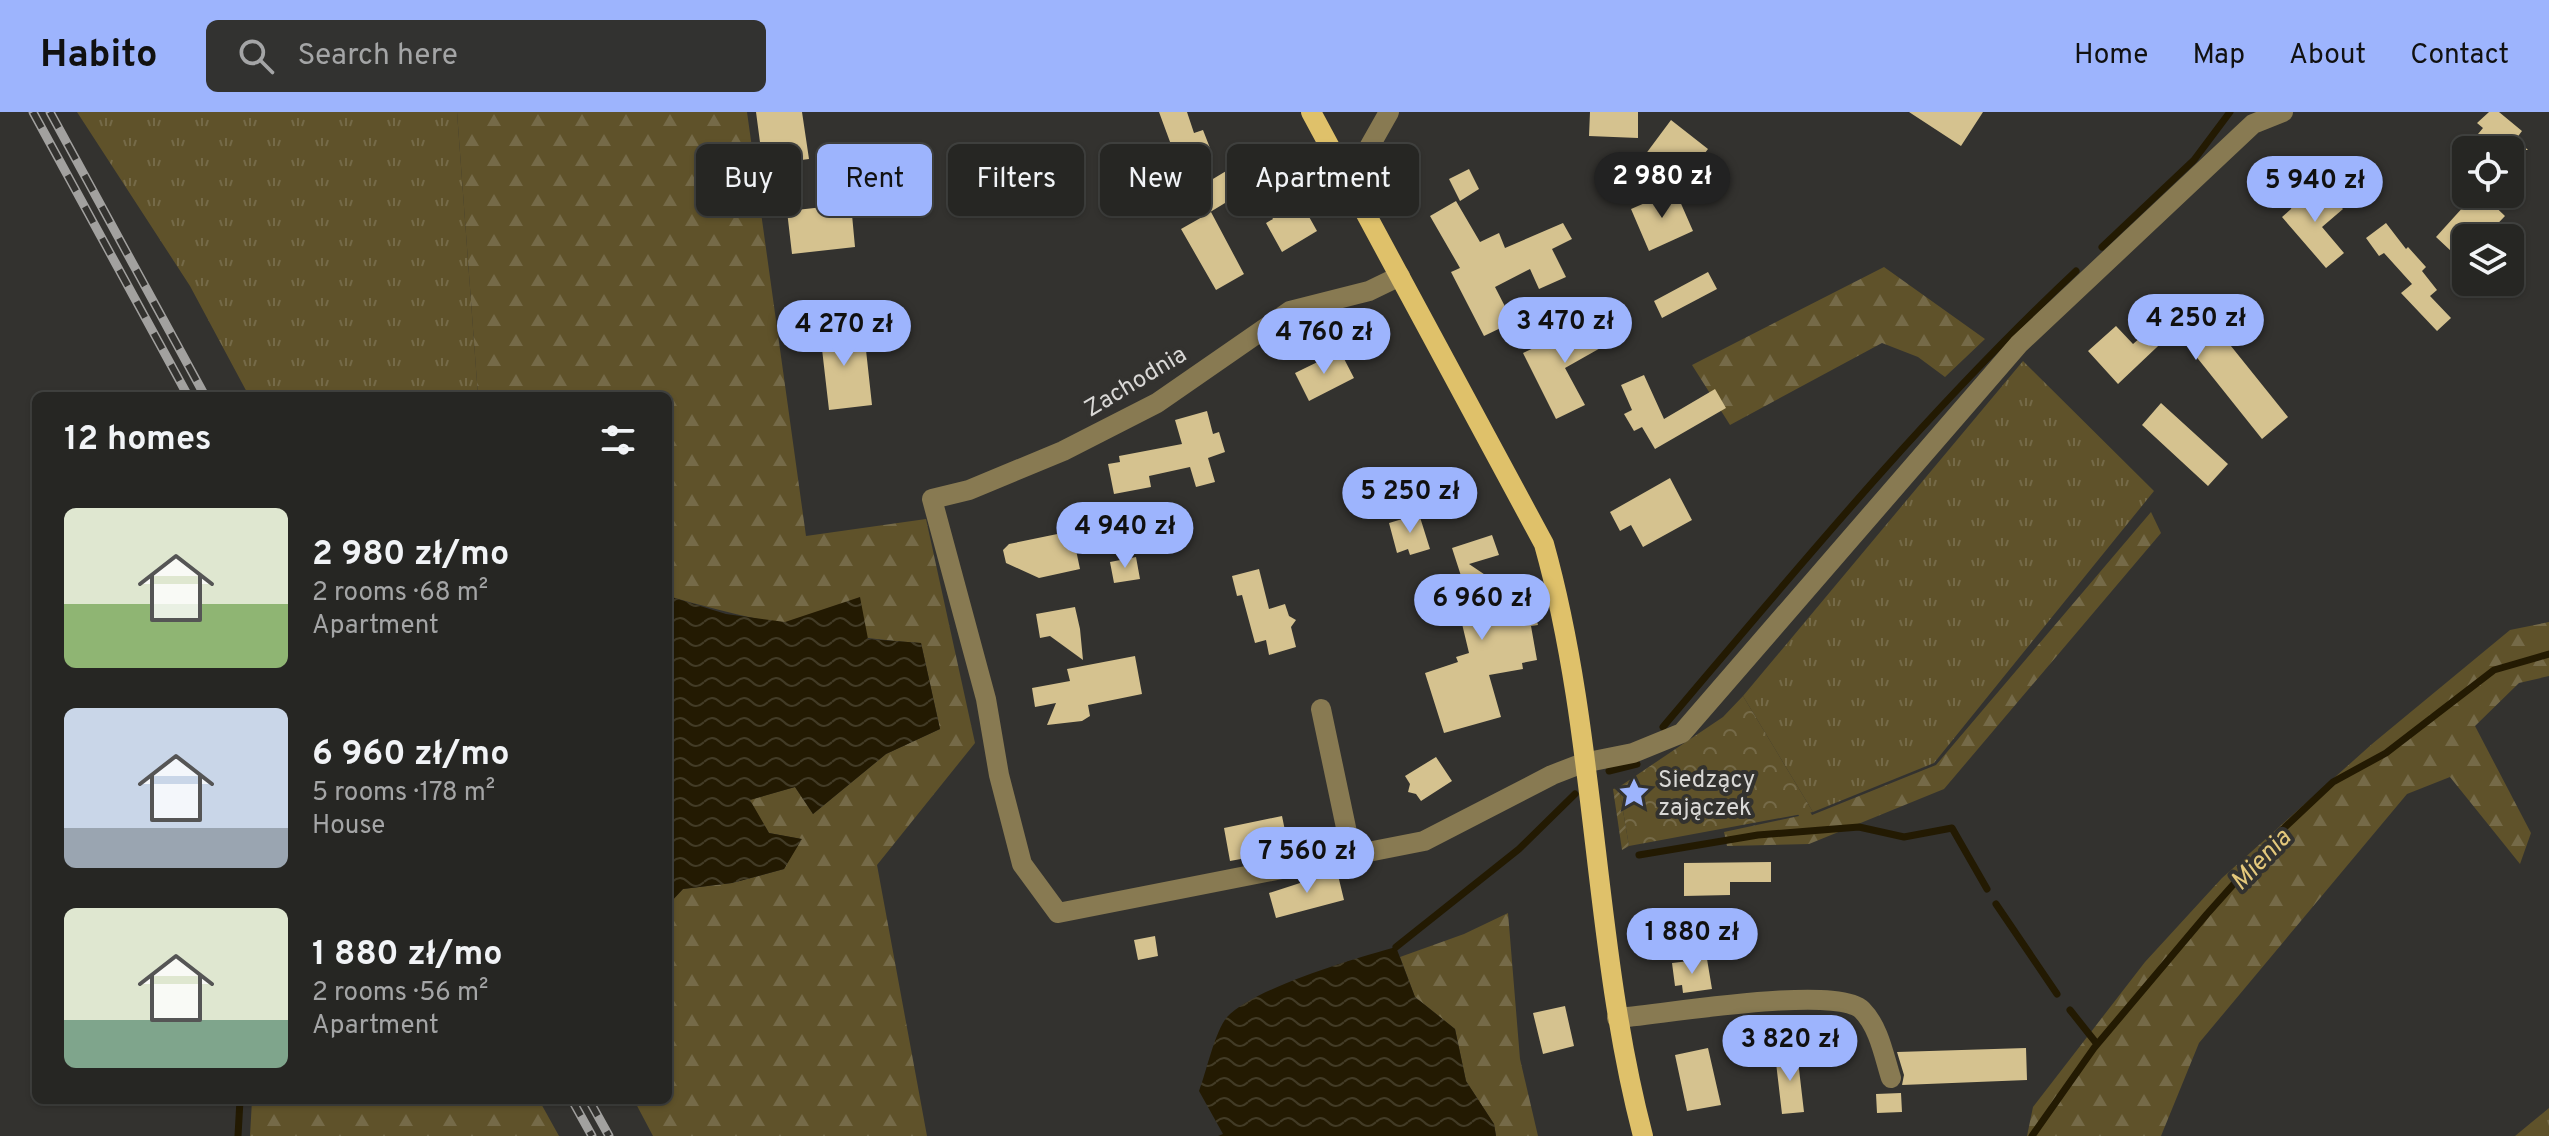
<!DOCTYPE html>
<html lang="en">
<head>
<meta charset="utf-8">
<style>
	body { margin:0; font-family:Overpass,sans-serif; background:#323230; color:#f1f3f6; height:100vh; display:flex; flex-direction:column; font-size:30px; white-space:nowrap }
	* { box-sizing:border-box; margin:0 }
	p { font-size:26px; color:#a4a5a6 }
	.icon { flex:none; width:44px; height:44px; fill:none; stroke:currentColor; stroke-width:2; stroke-linecap:round; stroke-linejoin:round }
	.map { position:relative; flex:1; overflow:hidden }
	.drawer { position:absolute; left:32px; top:280px; width:640px; height:712px; display:flex; flex-direction:column; background:#262623; border-radius:12px; box-shadow:0 2px 6px #0004,0 0 0 2px #424341 }
	.drawer>* { flex:none }
	.banner { position:absolute; left:696px; top:32px; width:760px; height:72px; display:flex; gap:16px }
	.fabs { position:absolute; left:2452px; top:24px; display:grid; gap:16px }
	.fabs a { display:grid; place-items:center; width:72px; height:72px; border-radius:12px; background:#262623; box-shadow:0 2px 6px #0004,0 0 0 2px #424341; font-size:40px }
	.price { position:absolute; translate:-50% -68px; padding:0 18px; border-radius:28px; background:#9db4fd; color:#111; font-size:26px; line-height:52px; filter:drop-shadow(0 2px 4px #0008) }
	.price::after { content:''; position:absolute; left:50%; top:48px; width:24px; height:18px; margin-left:-12px; background:inherit; clip-path:polygon(0 0,100% 0,50% 100%) }
	.price.on { background:#222; color:#fff }
	ul { padding:0; list-style:none }
	li { display:flex; align-items:center; gap:24px; height:200px; padding:0 32px }
	li span { display:grid; place-items:center; flex:none; width:224px; height:160px; border-radius:12px; color:#555 }
	li>.icon { margin-inline-start:auto }
	span .icon { width:96px; height:96px; fill:#fffc; stroke-width:1 }
	li b { font-size:34px }
	h2 { display:flex; justify-content:space-between; align-items:center; height:96px; padding:0 32px; font-size:34px }
	.pill { padding:0 28px; border-radius:12px; background:#262623; box-shadow:0 2px 6px #0004,0 0 0 2px #424341; font-size:28px; line-height:72px }
	.pill.on { background:#9db4fd; color:#111 }
	header { display:flex; align-items:center; gap:48px; box-sizing:border-box; height:112px; padding:0 40px; background:#9db4fd; color:#111 }
	header strong { font-size:38px }
	nav { display:flex; gap:44px; margin-inline-start:auto; font-size:28px }
	.search { width:560px; height:72px; background:#323230; display:flex; align-items:center; gap:20px; box-sizing:border-box; padding:0 28px; border-radius:12px; color:#a4a5a6; font-size:30px }
	.map>svg:first-child { display:block }
</style>
</head>
<body>
<header>
<strong>Habito</strong>
<div class="search"><svg class="icon" aria-label="search" viewBox="0 0 24 24"><circle cx="10" cy="10" r="6"/><path d="M15 15l6 6"/></svg>Search here</div>
<nav><a>Home</a><a>Map</a><a>About</a><a>Contact</a></nav>
</header>
<div class="map">
<svg width="2549" height="1024" viewBox="0 0 2549 1024">
	<defs>
		<pattern id="grass-tufts" width="24" height="20" patternUnits="userSpaceOnUse" patternTransform="scale(2)"><rect width="24" height="20" fill="#5f522a"/><path d="M3 7l-1-3M5 7V3M7 7l1-3M15 17l-1-3M17 17v-4M19 17l1-3" fill="none" stroke="#756a48"/></pattern>
		<pattern id="forest-firs" width="22" height="20" patternUnits="userSpaceOnUse" patternTransform="scale(2)"><rect width="22" height="20" fill="#5f522a"/><path d="M5 1l3.5 6h-7zM16 11l3.5 6h-7z" fill="#756a48"/></pattern>
		<pattern id="park-crowns" width="20" height="18" patternUnits="userSpaceOnUse" patternTransform="scale(2)"><rect width="20" height="18" fill="#5f522a"/><path d="M2 6a3 3 0 1 1 6 0M12 15a3 3 0 1 1 6 0" fill="none" stroke="#756a48"/></pattern>
		<pattern id="garden-furrows" width="10" height="10" patternUnits="userSpaceOnUse" patternTransform="scale(2)"><rect width="10" height="10" fill="#5f522a"/><path d="M-1 1l2-2M0 10L10 0M9 11l2-2" fill="none" stroke="#756a48"/></pattern>
		<pattern id="water-waves" width="16" height="10" patternUnits="userSpaceOnUse" patternTransform="scale(2)"><rect width="16" height="10" fill="#231a02"/><path d="M0 5q4-4 8 0t8 0" fill="none" stroke="#423b26"/></pattern>
	</defs>
	<rect width="100%" height="100%" fill="#33322f"/>
	<path fill="url(#grass-tufts)" d="M77,0H457L478,284H249L190,174Z
		M2023,249L2154,379L1934,651L1813,700L1743,584Z
		M2549,996V1024H2515Z"/>
	<path fill="url(#forest-firs)" d="M457,0H747L806,424L926,407L975,631L877,753L927,1024H653L634,988H668V793L683,777L732,771L784,757L801,727L769,721L749,688L795,675L813,702L886,642L940,617L921,531C836,525 750,508 668,484V284H478Z
		M1884,155L1985,227L1945,265L1918,245L1882,231L1730,313L1692,253Z
		M2151,400L2161,421L1944,677L1809,732L1727,734L1724,720L1799,704L1755,610L1812,703L1936,653Z
		M2549,510V564L2519,571L2475,614L2531,721L2520,752L2450,665L2407,682L2199,931L2161,1024H2027L2033,995L2145,850L2222,766L2372,632L2510,518Z
		M1508,801L1520,947L1538,1024H1496L1494,1012L1466,969L1455,917L1415,885L1400,845L1464,822Z
		M252,988H539L559,1024H250Z"/>
	<path fill="url(#park-crowns)" d="M1743,584L1813,700L1629,734L1619,675L1723,605Z"/>
	<path fill="url(#garden-furrows)" d="M1619,675L1629,734L1622,738L1613,677Z"/>
	<path fill="url(#water-waves)" d="M668,484L726,502L785,510L860,485L868,527L921,531L940,617L886,642L813,702L795,675L750,688L769,721L802,727L784,757L732,771L683,777L668,793Z
		M1396,835L1415,885L1455,917L1466,969L1494,1012L1496,1024H1218L1223,1022L1199,979C1206,961 1215,919 1227,905C1254,876 1356,846 1396,835Z"/>
	<g fill="none" stroke-linecap="round" stroke-linejoin="round">
		<path stroke="#231a02" stroke-width="7" d="M2102,135L2194,48L2230,0
			M1663,615C1796,458 1926,300 2076,159
			M1609,659L1637,652
			M1639,743L1758,723L1859,715L1904,725L1952,716L1987,777
			M1996,792L2057,882
			M1396,835L1519,737L1575,682
			M2070,898L2097,932
			M238,1024L240,988
			M2032,1024L2094,936L2207,802L2282,718L2333,670L2386,641L2494,558L2549,542"/>
	</g>
	<path fill="#d5c28f" d="M756,0H802L809,47L763,53Z
		M1159,0H1187L1194,21L1203,18L1210,36L1191,43L1187,33L1173,38Z
		M1590,0H1638V26L1589,24Z
		M1909,0H1983L1961,34Z
		M2489,0H2499L2522,19L2516,27L2528,38H2496L2478,22L2483,16L2477,11Z
		M1671,8L1708,37L1694,55L1663,62L1642,47Z
		M1261,38L1267,46L1274,42L1317,119L1282,140L1266,111L1273,107L1253,74L1202,105L1188,82Z
		M1469,57L1479,77L1460,89L1449,67Z
		M2314,77L2323,87L2329,82L2343,97L2322,115L2344,141L2326,156L2282,105L2291,97L2294,86Z
		M1675,78L1693,119L1649,139L1631,97Z
		M2482,82L2505,104L2484,126H2466V153L2436,125L2465,93L2468,95Z
		M1456,89L1480,130L1499,121L1505,136L1563,111L1572,127L1552,137L1566,165L1539,177L1530,157L1495,175L1513,210L1484,224L1451,160L1460,156L1430,104Z
		M851,92L855,135L792,142L787,99Z
		M1211,100L1244,162L1216,178L1181,117Z
		M2386,111L2406,137L2408,135L2426,155L2422,159L2437,178L2430,184L2451,206L2437,219L2401,181L2412,172L2384,141L2379,144L2366,126Z
		M1708,160L1717,177L1662,206L1654,189Z
		M2190,183L2288,305L2262,327L2175,218L2118,272L2088,239L2116,214L2133,232Z
		M1598,206L1611,230L1565,256L1585,293L1556,307L1523,241Z
		M848,207L852,239L866,238L872,293L829,298L819,211Z
		M1340,239L1354,266L1309,289L1295,261Z
		M1644,263L1664,307L1715,277L1726,296L1655,337L1642,315L1634,319L1624,302L1632,298L1621,273Z
		M2161,291L2228,352L2208,374L2142,313Z
		M1207,299L1213,322L1219,320L1225,340L1208,346L1215,370L1196,375L1190,355L1149,364L1151,375L1114,382L1108,352L1120,350L1119,344L1182,332L1175,308Z
		M1670,366L1692,408L1643,435L1631,413L1620,419L1610,400Z
		M1419,402L1430,437L1410,443L1408,437L1397,441L1389,411Z
		M1072,419L1080,457L1039,466L1006,451L1003,438L1009,432Z
		M1492,423L1499,443L1469,452L1503,475L1507,490L1530,483L1538,513L1531,514L1537,548L1522,551L1523,557L1489,563L1501,605L1444,621L1425,561L1458,550L1456,545L1469,541L1452,470L1462,467L1452,436Z
		M1136,445L1140,467L1114,471L1110,450Z
		M1259,457L1269,497L1285,492L1289,504L1296,508L1291,515L1296,535L1269,543L1266,528L1255,531L1242,483L1237,484L1232,464Z
		M1075,495L1080,517L1083,548L1050,524L1040,526L1036,502Z
		M1135,544L1142,582L1088,593L1090,604L1082,609L1047,613L1056,591L1035,595L1032,576L1070,569L1067,557Z
		M1436,645L1452,669L1421,689L1416,682L1408,680L1410,672L1405,664Z
		M1282,704L1289,738L1230,749L1224,716Z
		M1771,750V770H1730V783L1684,784V751Z
		M1337,759L1344,788L1276,806L1269,781Z
		M1155,824L1158,844L1138,848L1134,828Z
		M1707,847L1712,877L1683,881L1682,873L1675,874L1672,851Z
		M1565,894L1574,934L1543,942L1533,901Z
		M1708,936L1721,993L1687,999L1675,943Z
		M2026,936L2027,968L1902,973L1904,963L1897,940Z
		M1797,940L1804,1000L1782,1002L1775,942Z
		M1901,981L1902,1000L1877,1001L1876,982Z"/>
	<g fill="none" stroke-linecap="round" stroke-linejoin="round">
		<path stroke="#887a52" stroke-width="20" d="M1350,69L1389,0
			M1400,164L1369,179L1290,199L1157,291L1063,339L969,378L932,387L986,587L999,663L1022,752L1058,801L1424,729L1552,663L1583,651L1633,641L1682,621L2019,232L2253,12L2283,0
			M1321,597L1352,744
			M1617,906C1659,903 1836,872 1862,898C1879,915 1884,944 1891,966"/>
		<path stroke="#dfc16a" stroke-width="20" d="M1311,0L1544,432C1598,625 1592,830 1643,1024"/>
		<defs>
			<path id="rail" d="M33,0L188,284
				M50,0L205,284
				M572,988L592,1024
				M589,988L609,1024"/>
		</defs>
		<use href="#rail" stroke="#a2a19f" stroke-width="9"/>
		<use href="#rail" stroke="#33322f" stroke-width="6" stroke-dasharray="18" stroke-linecap="butt"/>
	</g>
	<defs>
		<symbol id="sight-bare" viewBox="-9 -9 18 18"><path d="M0-6L1.8-2.2L6-1.7L2.9 1.2L3.7 5.4L0 3.3L-3.7 5.4L-2.9 1.2L-6-1.7L-1.8-2.2Z" fill="#9db4fd" stroke="#33322f" stroke-width="2.5" paint-order="stroke"/></symbol>
	</defs>
	<g fill-rule="evenodd">
		<use href="#sight-bare" x="1612" y="659" width="44" height="44"/>
	</g>
	<g text-anchor="middle" stroke-width="8" stroke-linejoin="round" paint-order="stroke">
		<g font-size="24" fill="#d9d8d6" stroke="#33322f">
			<text transform="translate(1135 269) rotate(-31)" y="8">Zachodnia</text>
		</g>
		<g font-size="24" fill="#d9d8d6" stroke="#33322f" text-anchor="start">
			<text x="1658" y="675">Siedzący<tspan x="1658" dy="28">zajączek</tspan></text>
		</g>
		<g font-size="26" font-style="italic" fill="#e4c87b" stroke="#33322f">
			<text transform="translate(2260 747) rotate(-46)" y="9">Mienia</text>
		</g>
	</g>
</svg>
<div class="fabs">
<a><svg class="icon" aria-label="locate" viewBox="0 0 24 24"><circle cx="12" cy="12" r="6"/><path d="M12 2v4M12 18v4M2 12h4M18 12h4"/></svg></a>
<a><svg class="icon" aria-label="layers" viewBox="0 0 24 24"><path d="M12 4l9 5-9 5-9-5zM3 14l9 5 9-5"/></svg></a>
</div>
<b class="price on" style="left:1662px;top:108px">2 980 zł</b>
<b class="price" style="left:2315px;top:112px">5 940 zł</b>
<b class="price" style="left:2196px;top:250px">4 250 zł</b>
<b class="price" style="left:1565px;top:253px">3 470 zł</b>
<b class="price" style="left:844px;top:256px">4 270 zł</b>
<b class="price" style="left:1324px;top:264px">4 760 zł</b>
<b class="price" style="left:1410px;top:423px">5 250 zł</b>
<b class="price" style="left:1125px;top:458px">4 940 zł</b>
<b class="price" style="left:1482px;top:530px">6 960 zł</b>
<b class="price" style="left:1307px;top:783px">7 560 zł</b>
<b class="price" style="left:1692px;top:864px">1 880 zł</b>
<b class="price" style="left:1790px;top:971px">3 820 zł</b>
<div class="banner">
<a class="pill">Buy</a>
<a class="pill on">Rent</a>
<a class="pill">Filters</a>
<a class="pill">New</a>
<a class="pill">Apartment</a>
</div>
<section class="drawer">
<h2>12 homes<svg class="icon" aria-label="filters" viewBox="0 0 24 24"><path d="M4 7h16M4 17h16"/><circle cx="9" cy="7" r="2"/><circle cx="15" cy="17" r="2"/></svg></h2>
<ul>
<li><span style="background:linear-gradient(#dfe7d0 60%,#8fb573 0)"><svg class="icon" aria-label="home" viewBox="0 0 24 24"><path d="M3 11l9-7 9 7M6 9v11h12V9"/></svg></span><div><b>2 980 zł/mo</b><p>2 rooms · 68 m²</p><p>Apartment</p></div></li>
<li><span style="background:linear-gradient(#c9d6e8 75%,#9aa5b1 0)"><svg class="icon" aria-label="home" viewBox="0 0 24 24"><path d="M3 11l9-7 9 7M6 9v11h12V9"/></svg></span><div><b>6 960 zł/mo</b><p>5 rooms · 178 m²</p><p>House</p></div></li>
<li><span style="background:linear-gradient(#dfe7d0 70%,#7fa58c 0)"><svg class="icon" aria-label="home" viewBox="0 0 24 24"><path d="M3 11l9-7 9 7M6 9v11h12V9"/></svg></span><div><b>1 880 zł/mo</b><p>2 rooms · 56 m²</p><p>Apartment</p></div></li>
</ul>
</section>
</div>
</body>
</html>
